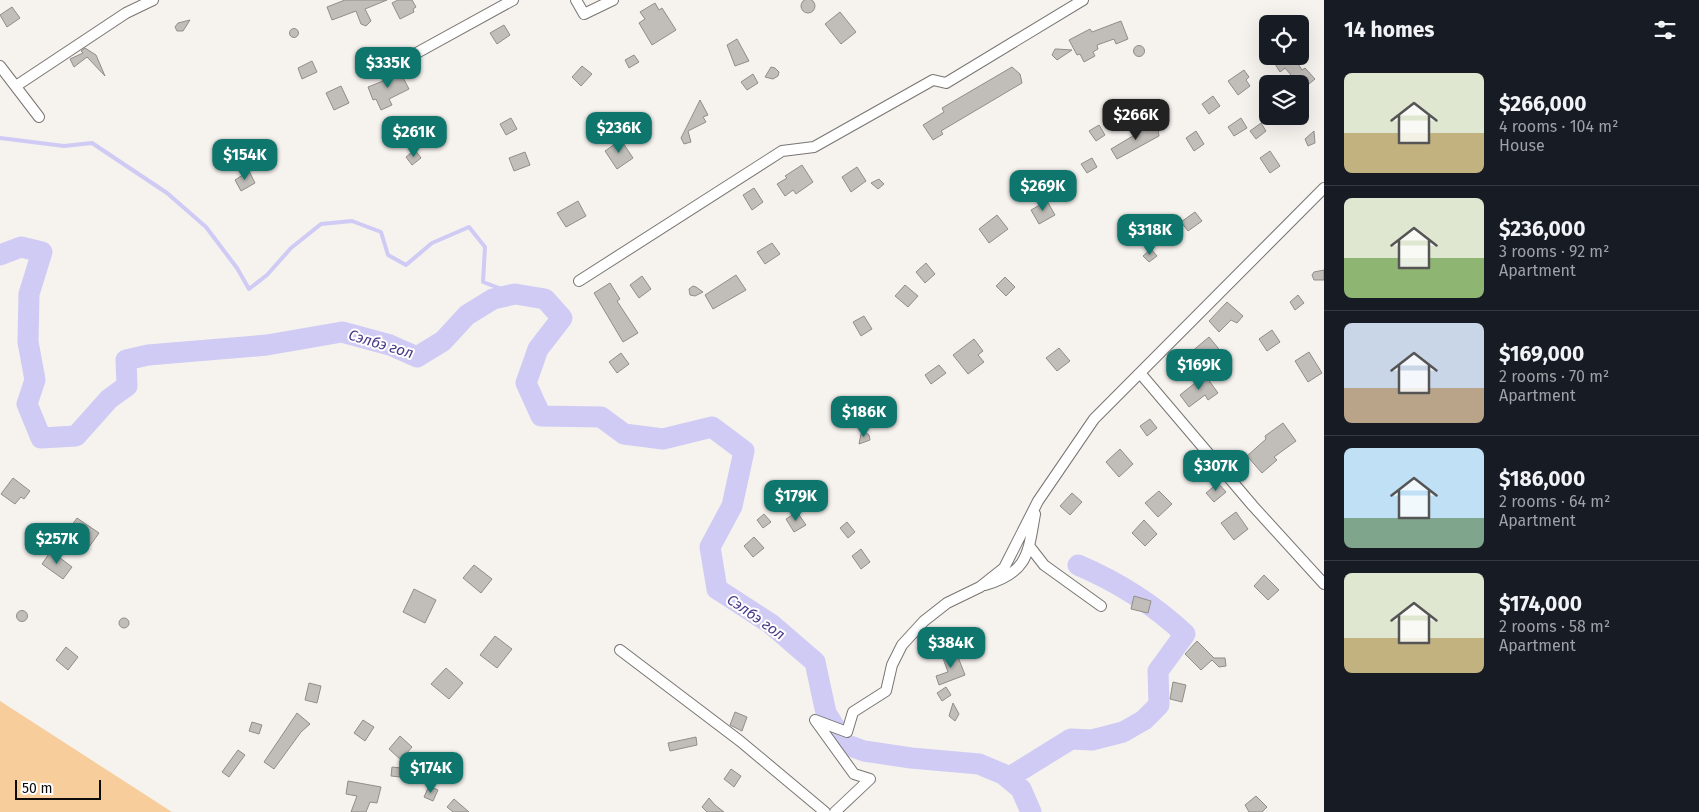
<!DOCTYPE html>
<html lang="en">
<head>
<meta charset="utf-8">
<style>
	body { margin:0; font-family:"Fira Sans",sans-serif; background:#20242c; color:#f1f3f6; height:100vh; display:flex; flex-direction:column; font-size:19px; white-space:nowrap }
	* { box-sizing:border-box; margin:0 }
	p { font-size:16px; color:#9ea1a6 }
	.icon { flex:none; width:28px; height:28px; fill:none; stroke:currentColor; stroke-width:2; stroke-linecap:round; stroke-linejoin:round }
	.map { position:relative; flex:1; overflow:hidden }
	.sheet { display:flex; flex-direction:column; background:#171b24; width:375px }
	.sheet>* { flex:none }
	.tools { position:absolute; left:1259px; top:15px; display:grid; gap:10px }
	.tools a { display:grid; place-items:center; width:50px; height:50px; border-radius:8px; background:#171b24; box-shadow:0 5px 20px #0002; font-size:25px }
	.scale { position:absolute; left:15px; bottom:12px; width:86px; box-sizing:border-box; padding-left:5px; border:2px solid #0d0c0a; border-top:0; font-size:14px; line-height:18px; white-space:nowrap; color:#0d0c0a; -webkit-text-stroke:4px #fff; paint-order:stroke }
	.price { position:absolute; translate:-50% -42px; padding:0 11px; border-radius:10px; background:#0f766e; color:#fff; font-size:16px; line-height:32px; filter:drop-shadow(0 1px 2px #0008) }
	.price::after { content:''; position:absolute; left:50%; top:30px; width:15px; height:11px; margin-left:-8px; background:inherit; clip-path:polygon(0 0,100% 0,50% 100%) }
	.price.active { background:#222; color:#fff }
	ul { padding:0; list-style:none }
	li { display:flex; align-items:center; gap:15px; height:125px; padding:0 20px }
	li+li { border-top:1px solid #363941 }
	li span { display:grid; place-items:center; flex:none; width:140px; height:100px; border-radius:8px; color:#555 }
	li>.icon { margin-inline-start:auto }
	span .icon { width:60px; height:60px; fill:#fffc; stroke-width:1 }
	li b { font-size:21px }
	h2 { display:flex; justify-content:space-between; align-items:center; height:60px; padding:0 20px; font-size:21px }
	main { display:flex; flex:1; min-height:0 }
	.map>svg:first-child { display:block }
</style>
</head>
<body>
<main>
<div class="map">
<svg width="1324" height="812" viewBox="0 0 1324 812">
	<rect width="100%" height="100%" fill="#f6f2ee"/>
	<path fill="#f7cd9c" d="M0,701L172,812H0Z"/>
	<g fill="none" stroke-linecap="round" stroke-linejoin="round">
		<path stroke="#cfcbf4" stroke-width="4" d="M0,138L64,146L92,143L167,193L206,227L237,268L249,289L267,275L291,248L321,224L352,221L381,232L388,255L406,265L432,243L469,227L485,247L483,282L515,294"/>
		<path stroke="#cfcbf4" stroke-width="21" d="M0,255L21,247L42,252L29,294L28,342L35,380L27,404L41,438L76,436L109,399L127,386L126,360L148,355L267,345L342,332L390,345L417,357L443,341L467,315L493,299L515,294L545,299L562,318L538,349L526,383L541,416L601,417L624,434L663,439L712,427L744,451L732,506L710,547L717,589L771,624L815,662L826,713L845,744L864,751L911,758L979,764L1003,774L1021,789L1031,812
			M1008,778L1071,739L1092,740L1123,732L1144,720L1159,705L1158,671L1185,634C1153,604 1118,582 1078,565"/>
	</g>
	<path fill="#c1bdb9" stroke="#918e8a" d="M801 6a7 7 0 1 1 14 0a7 7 0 1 1-14 0Z
		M345,0H387L365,9L371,21L366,26L361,24L356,11L332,20L327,7Z
		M398,0H412L416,7L413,9L414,12L400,19L392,3Z
		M655,3L659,10L662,8L676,30L652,45L639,23L645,19L640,12Z
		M12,7L20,18L7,27L0,15Z
		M840,12L856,32L841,44L825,24Z
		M190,20L183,31H177L175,27L178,23Z
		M1121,21L1128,39L1116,44L1114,39L1097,45L1098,49L1093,52L1095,56L1084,62L1080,54L1077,55L1069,40L1090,29L1092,32Z
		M504,25L510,35L497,44L490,33Z
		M289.5 33a4.5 4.5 0 1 1 9 0a4.5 4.5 0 1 1-9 0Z
		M737,39L749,61L735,66L727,45Z
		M1133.5 51a5.5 5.5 0 1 1 11 0a5.5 5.5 0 1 1-11 0Z
		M85,48L96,55L105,76L87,57L74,67L70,59L83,53L81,51Z
		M1055,49H1057L1072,50L1057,60L1052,55Z
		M634,55L639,62L629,68L625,60Z
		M1270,56H1293L1302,70L1305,68L1315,79L1303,89L1285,68L1280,72Z
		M312,61L317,72L302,79L298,68Z
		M582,66L592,74L581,86L572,77Z
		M771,67L775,68L779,72L778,76L773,79L765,77Z
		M1012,67L1020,74L1022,83L941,131L943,134L933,140L923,125L944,112L942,108Z
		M399,70L409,89L389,99L392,105L381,110L376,99L373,100L368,87L383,81L381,76Z
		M1244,70L1249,77L1246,80L1250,86L1238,95L1228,81Z
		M753,74L758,83L747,90L741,82Z
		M341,86L349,103L334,110L326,93Z
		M1213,96L1220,106L1209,114L1202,104Z
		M700,100L708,115L703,117L706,122L688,131L691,142L684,144L681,138Z
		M511,118L517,129L506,135L500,124Z
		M1241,118L1247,128L1234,136L1228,127Z
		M1261,123L1266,131L1256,139L1250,131Z
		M1153,124L1158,129L1159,136L1117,159L1111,149Z
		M1099,125L1105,135L1096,141L1089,131Z
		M1196,131L1204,144L1194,151L1186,138Z
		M1314,131L1315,143L1308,146L1305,139Z
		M621,140L633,158L617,169L605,151Z
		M415,150L421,158L412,165L406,157Z
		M1270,151L1280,166L1270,173L1260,158Z
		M525,152L530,165L514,171L509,158Z
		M1092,158L1097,167L1087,173L1081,164Z
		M802,165L813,182L796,194L793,190L785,196L777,184L787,178L785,176Z
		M857,167L866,181L851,192L842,177Z
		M249,171L255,183L241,191L235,180Z
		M1067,173L1073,183L1062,191L1055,181Z
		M879,179L884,184L878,189L871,183Z
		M754,188L763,202L752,210L743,195Z
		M578,201L586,216L566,227L557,213Z
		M1047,201L1055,215L1039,224L1031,210Z
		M1195,212L1202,221L1188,231L1181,222Z
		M997,215L1008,229L989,243L979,229Z
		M772,243L780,254L765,264L757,252Z
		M1151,249L1157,256L1149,262L1143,256Z
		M926,263L935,274L925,283L916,272Z
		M1324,270V280H1314L1312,275L1314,272Z
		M736,275L746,290L713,309L705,295Z
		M642,276L651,289L639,298L630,285Z
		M1005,277L1015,287L1006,296L996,286Z
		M610,283L620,299L617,301L638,333L623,342L594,293Z
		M905,285L918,296L908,307L895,296Z
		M693,286L696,287L703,292L695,296L690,295L689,289Z
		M1298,295L1304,303L1295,310L1290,302Z
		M1227,302L1243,316L1237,323L1231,320L1219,332L1209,321Z
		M864,316L872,329L861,336L853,322Z
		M1272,330L1280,342L1267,351L1259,339Z
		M1209,337L1223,354L1216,360L1222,366L1210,376L1190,353Z
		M974,339L983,351L978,355L984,362L968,374L953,355Z
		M1059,348L1070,361L1057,371L1046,358Z
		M1309,352L1322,373L1308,382L1295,361Z
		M621,353L629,364L617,373L609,362Z
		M939,365L946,373L931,384L925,375Z
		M1205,375L1218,393L1208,400L1205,395L1189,407L1180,395Z
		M879,397L885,406L872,414L866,406Z
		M1150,419L1157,428L1147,436L1140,426Z
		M1283,423L1296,441L1274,457L1277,460L1262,473L1247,456L1266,439L1265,436Z
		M865,432L869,435L870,440L859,444L861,434Z
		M1120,449L1133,464L1119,477L1106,462Z
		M13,478L30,491L24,499L21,497L15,504L1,494Z
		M1218,483L1226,492L1214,502L1206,493Z
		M1159,491L1172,504L1158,517L1145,503Z
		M1072,493L1082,502L1070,515L1060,506Z
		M797,512L806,525L794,532L786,519Z
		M1236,512L1248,529L1234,540L1221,523Z
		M764,514L771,522L763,528L757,520Z
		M77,518L99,533L89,547L67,532Z
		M1144,520L1157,534L1145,546L1132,533Z
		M847,522L855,532L848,538L840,528Z
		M754,537L764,548L753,557L744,546Z
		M861,549L870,562L861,569L852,556Z
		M51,551L72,567L63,579L42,564Z
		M474,565L492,579L481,593L463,578Z
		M1264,575L1279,590L1268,600L1254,586Z
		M414,589L436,600L425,623L403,612Z
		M1134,596L1151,601L1148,613L1131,609Z
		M16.5 616a5.5 5.5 0 1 1 11 0a5.5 5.5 0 1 1-11 0Z
		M119 623a5 5 0 1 1 10 0a5 5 0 1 1-10 0Z
		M495,636L512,649L497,668L480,655Z
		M1197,641L1214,658H1225L1226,666L1219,667L1212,660L1201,670L1185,654Z
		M66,647L78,657L68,670L56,660Z
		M956,652L965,675L939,685L936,676L948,672L943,658Z
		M446,668L463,683L449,699L431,684Z
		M1173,682L1186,685L1182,702L1170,699Z
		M309,683L321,686L317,703L305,700Z
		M946,687L951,695L942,701L937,693Z
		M953,703L959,714L955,721L949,716Z
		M735,712L747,717L742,731L730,725Z
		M297,713L310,724L301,732L274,769L264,762Z
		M363,720L374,727L365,741L354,733Z
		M252,722L262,725L259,734L249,731Z
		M400,736L412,747L401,760L389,749Z
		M696,737L697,745L670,751L668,743Z
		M238,750L245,755L229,777L222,772Z
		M392,767L401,768L400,777L391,776Z
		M731,769L741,776L734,787L724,779Z
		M348,781L381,787L377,803L370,802L366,812H351L357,796L346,794Z
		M429,786L438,790L433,801L424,797Z
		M1256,796L1267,807L1262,812H1249L1245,805Z
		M709,798L715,805L724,812H707L702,807Z
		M454,799L469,812H453L447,807Z"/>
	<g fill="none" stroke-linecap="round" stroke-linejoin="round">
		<defs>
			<path id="street" d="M576,0L584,14L613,0
				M0,66L39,117
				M393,66L513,0
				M16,86L126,13L153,0
				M579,281L782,151L814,147L933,80L946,83L1083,0
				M1140,373L1253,506L1324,584
				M1030,547L1044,565L1101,606
				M985,585C1029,572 1028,553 1035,514
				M620,650L740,741L825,812
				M835,812L870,779L854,774L815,720L847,732L853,712L886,691L892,665L902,645L924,621L947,603L980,587L1004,568L1038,501L1094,419L1324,188"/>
		</defs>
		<use href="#street" stroke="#787572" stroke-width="12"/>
		<use href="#street" stroke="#fff" stroke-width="10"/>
	</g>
	<g text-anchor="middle" stroke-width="4" stroke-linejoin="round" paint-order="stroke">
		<g font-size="15" font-style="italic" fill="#493986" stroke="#fff">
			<text transform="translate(381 344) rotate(17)" y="5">Сэлбэ гол</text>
			<text transform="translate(756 617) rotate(35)" y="5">Сэлбэ гол</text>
		</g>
	</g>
</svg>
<div class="tools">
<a><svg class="icon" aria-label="locate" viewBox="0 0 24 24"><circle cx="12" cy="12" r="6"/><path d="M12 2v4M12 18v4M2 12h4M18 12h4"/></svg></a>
<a><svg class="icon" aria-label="layers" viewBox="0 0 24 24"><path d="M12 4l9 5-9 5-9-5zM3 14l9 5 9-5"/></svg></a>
</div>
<div class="scale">50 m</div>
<b class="price" style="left:388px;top:89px">$335K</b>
<b class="price active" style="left:1136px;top:141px">$266K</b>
<b class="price" style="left:619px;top:154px">$236K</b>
<b class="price" style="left:414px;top:158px">$261K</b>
<b class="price" style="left:245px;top:181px">$154K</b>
<b class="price" style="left:1043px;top:212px">$269K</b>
<b class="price" style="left:1150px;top:256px">$318K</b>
<b class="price" style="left:1199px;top:391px">$169K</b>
<b class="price" style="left:864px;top:438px">$186K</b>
<b class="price" style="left:1216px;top:492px">$307K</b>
<b class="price" style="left:796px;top:522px">$179K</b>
<b class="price" style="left:57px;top:565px">$257K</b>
<b class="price" style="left:951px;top:669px">$384K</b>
<b class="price" style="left:431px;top:794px">$174K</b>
</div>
<section class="sheet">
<h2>14 homes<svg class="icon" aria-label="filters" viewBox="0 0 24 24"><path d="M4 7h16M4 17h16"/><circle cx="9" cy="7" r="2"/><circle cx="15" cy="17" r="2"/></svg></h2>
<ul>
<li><span style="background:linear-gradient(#dfe7d0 60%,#c2b280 0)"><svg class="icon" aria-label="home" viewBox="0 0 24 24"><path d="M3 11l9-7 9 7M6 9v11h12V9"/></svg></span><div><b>$266,000</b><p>4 rooms · 104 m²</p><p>House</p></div></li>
<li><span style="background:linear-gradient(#dfe7d0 60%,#8fb573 0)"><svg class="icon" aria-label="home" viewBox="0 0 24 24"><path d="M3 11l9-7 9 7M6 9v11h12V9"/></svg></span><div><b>$236,000</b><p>3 rooms · 92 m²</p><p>Apartment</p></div></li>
<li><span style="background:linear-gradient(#c9d6e8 65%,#b9a48a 0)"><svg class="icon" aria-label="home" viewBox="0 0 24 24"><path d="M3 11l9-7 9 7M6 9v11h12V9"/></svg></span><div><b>$169,000</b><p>2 rooms · 70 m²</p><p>Apartment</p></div></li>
<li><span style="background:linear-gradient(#bfe0f5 70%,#7fa58c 0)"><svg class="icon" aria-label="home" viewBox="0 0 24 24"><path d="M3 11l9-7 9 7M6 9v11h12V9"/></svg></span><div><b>$186,000</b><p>2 rooms · 64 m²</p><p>Apartment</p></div></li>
<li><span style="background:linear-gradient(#dfe7d0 65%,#c2b280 0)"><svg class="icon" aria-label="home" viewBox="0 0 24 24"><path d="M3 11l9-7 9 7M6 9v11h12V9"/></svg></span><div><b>$174,000</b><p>2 rooms · 58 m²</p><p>Apartment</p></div></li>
</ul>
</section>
</main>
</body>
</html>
